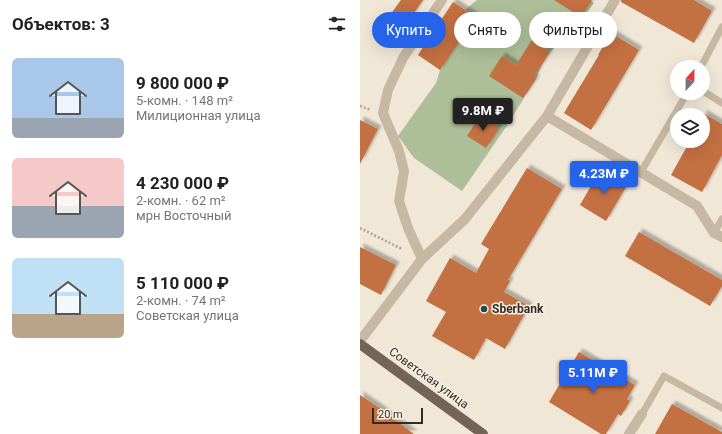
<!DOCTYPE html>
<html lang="ru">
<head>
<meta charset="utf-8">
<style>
	body { margin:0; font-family:Roboto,sans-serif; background:#f2f2f2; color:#202124; height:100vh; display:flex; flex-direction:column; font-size:15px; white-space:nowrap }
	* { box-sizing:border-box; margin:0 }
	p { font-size:13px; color:#757577 }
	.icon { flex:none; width:22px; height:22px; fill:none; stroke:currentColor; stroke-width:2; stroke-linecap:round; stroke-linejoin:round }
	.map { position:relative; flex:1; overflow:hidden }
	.details { display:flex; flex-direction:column; background:#fff; width:360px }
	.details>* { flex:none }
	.guide { position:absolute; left:12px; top:12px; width:290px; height:36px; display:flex; gap:8px }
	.needle { width:26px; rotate:22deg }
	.fabs { position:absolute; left:310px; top:60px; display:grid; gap:8px }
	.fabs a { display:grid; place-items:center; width:40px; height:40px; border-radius:50%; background:#fff; box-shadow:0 4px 16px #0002; font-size:20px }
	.scale { position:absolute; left:12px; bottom:10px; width:51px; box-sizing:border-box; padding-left:4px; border:2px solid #332b25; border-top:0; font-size:11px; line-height:14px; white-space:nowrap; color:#332b25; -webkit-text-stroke:3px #f8f1e3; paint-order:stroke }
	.price { position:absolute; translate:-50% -34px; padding:0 9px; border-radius:4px; background:#2563eb; color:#fff; font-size:13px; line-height:26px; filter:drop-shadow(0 1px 2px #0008) }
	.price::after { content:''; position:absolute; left:50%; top:24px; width:12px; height:9px; margin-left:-6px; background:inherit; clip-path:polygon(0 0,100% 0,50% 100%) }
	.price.selected { background:#222; color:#fff }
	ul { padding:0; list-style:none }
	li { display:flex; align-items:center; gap:12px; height:100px; padding:0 12px }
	li span { display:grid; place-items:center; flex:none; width:112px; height:80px; border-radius:6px; color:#555 }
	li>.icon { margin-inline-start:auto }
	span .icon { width:48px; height:48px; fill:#fffc; stroke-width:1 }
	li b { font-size:17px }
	h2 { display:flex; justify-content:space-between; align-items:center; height:48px; padding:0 12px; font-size:17px }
	.tag { padding:0 14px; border-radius:18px; background:#fff; box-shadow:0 4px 16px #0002; font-size:14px; line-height:36px }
	.tag.selected { background:#2563eb; color:#fff }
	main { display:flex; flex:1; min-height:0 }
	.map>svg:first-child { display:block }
</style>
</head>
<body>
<main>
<section class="details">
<h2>Объектов: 3<svg class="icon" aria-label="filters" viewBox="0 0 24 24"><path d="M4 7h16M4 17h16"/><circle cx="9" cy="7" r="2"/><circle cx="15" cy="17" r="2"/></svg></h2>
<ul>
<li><span style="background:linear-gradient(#a9c7e8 75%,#9aa5b1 0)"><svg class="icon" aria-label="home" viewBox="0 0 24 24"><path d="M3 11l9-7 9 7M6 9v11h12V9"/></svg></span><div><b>9 800 000 ₽</b><p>5-комн. · 148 m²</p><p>Милиционная улица</p></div></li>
<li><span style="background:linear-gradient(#f6c9c9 60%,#9aa5b1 0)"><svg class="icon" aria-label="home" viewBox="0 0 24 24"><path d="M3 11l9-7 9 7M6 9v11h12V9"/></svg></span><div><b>4 230 000 ₽</b><p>2-комн. · 62 m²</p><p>мрн Восточный</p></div></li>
<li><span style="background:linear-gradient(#bfe0f5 70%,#b9a48a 0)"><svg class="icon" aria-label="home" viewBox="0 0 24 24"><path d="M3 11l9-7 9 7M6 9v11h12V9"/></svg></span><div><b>5 110 000 ₽</b><p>2-комн. · 74 m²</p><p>Советская улица</p></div></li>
</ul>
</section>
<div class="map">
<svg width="362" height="434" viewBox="0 0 362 434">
	<defs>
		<filter id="shadow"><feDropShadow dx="3.5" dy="-3.5" stdDeviation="1" flood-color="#0004"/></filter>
	</defs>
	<rect width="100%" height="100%" fill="#f0e7d7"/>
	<path fill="#adbe98" d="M117,0H230L234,3L215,29L190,52L182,64L176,79L146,127L102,191L54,158L38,136L76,83L80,70L115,17L105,10Z"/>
	<path fill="#c37042" filter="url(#shadow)" d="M41,0H63L32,45L17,33Z
		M194,0H232L221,17Z
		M261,0H334L352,11L334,43L261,2Z
		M93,2L116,17L80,70L58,55Z
		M251,33L279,50L231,130L204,113L239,55H238Z
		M172,40L190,52L174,77L176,79L163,98L129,76L142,56L156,65Z
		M343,113L362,124V155L342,192L311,175L330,141H343Z
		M120,116L139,128L126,148L107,136Z
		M0,120L18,129L0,164Z
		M167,168L202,189L148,280L150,281L144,292L169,306L145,349L126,338L114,360L72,336L86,312L66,301L90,258L116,273L129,249L121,244Z
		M241,169L267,185L246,221L220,205Z
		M279,232L362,280V286L350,306L265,256Z
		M0,247L36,265L21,295L0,284Z
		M219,352L275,385L267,399L270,401L261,416L258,414L246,434H241L189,402Z
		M0,395L18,407L54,434H0Z
		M312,404L362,432V434H295Z"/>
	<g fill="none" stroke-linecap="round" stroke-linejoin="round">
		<path stroke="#b3a28e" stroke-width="2.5" stroke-dasharray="2 2" stroke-linecap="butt" d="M0,106L11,110
			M0,228L42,249"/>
		<path stroke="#c7b8a4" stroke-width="7" d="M341,67L362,27
			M343,91L362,103
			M281,172L327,93
			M354,233L362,219
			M282,414L304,376L362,408"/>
		<path stroke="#c7b8a4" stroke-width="10" d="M187,116L337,206L354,233L362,237
			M62,259L48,228L39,201L44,171L39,151L23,113L28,90L43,58L82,0
			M0,341L62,259L105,219L187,116L255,0
			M269,434L282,414"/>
		<path stroke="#746456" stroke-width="10" d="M0,344L123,434"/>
	</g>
	<circle fill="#1c4953" stroke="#f8f1e3" stroke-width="1.5" cx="124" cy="309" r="4"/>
	<g text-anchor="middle" stroke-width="3" stroke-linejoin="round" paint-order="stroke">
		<g font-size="12" font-weight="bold" fill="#332b25" stroke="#f8f1e3" text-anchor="start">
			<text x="132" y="313">Sberbank</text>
		</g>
		<g font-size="12" fill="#332b25" stroke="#f8f1e3">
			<text transform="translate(69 378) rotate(36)" y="4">Советская улица</text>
		</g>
	</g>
</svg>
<div class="fabs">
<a><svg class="needle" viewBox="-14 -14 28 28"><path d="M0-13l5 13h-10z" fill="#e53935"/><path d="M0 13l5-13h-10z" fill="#757577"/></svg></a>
<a><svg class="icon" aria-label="layers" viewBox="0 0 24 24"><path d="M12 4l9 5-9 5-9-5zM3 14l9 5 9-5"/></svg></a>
</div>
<div class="scale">20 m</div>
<b class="price selected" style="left:123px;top:132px">9.8M ₽</b>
<b class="price" style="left:244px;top:195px">4.23M ₽</b>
<b class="price" style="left:233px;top:394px">5.11M ₽</b>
<div class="guide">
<a class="tag selected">Купить</a>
<a class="tag">Снять</a>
<a class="tag">Фильтры</a>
</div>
</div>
</main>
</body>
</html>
